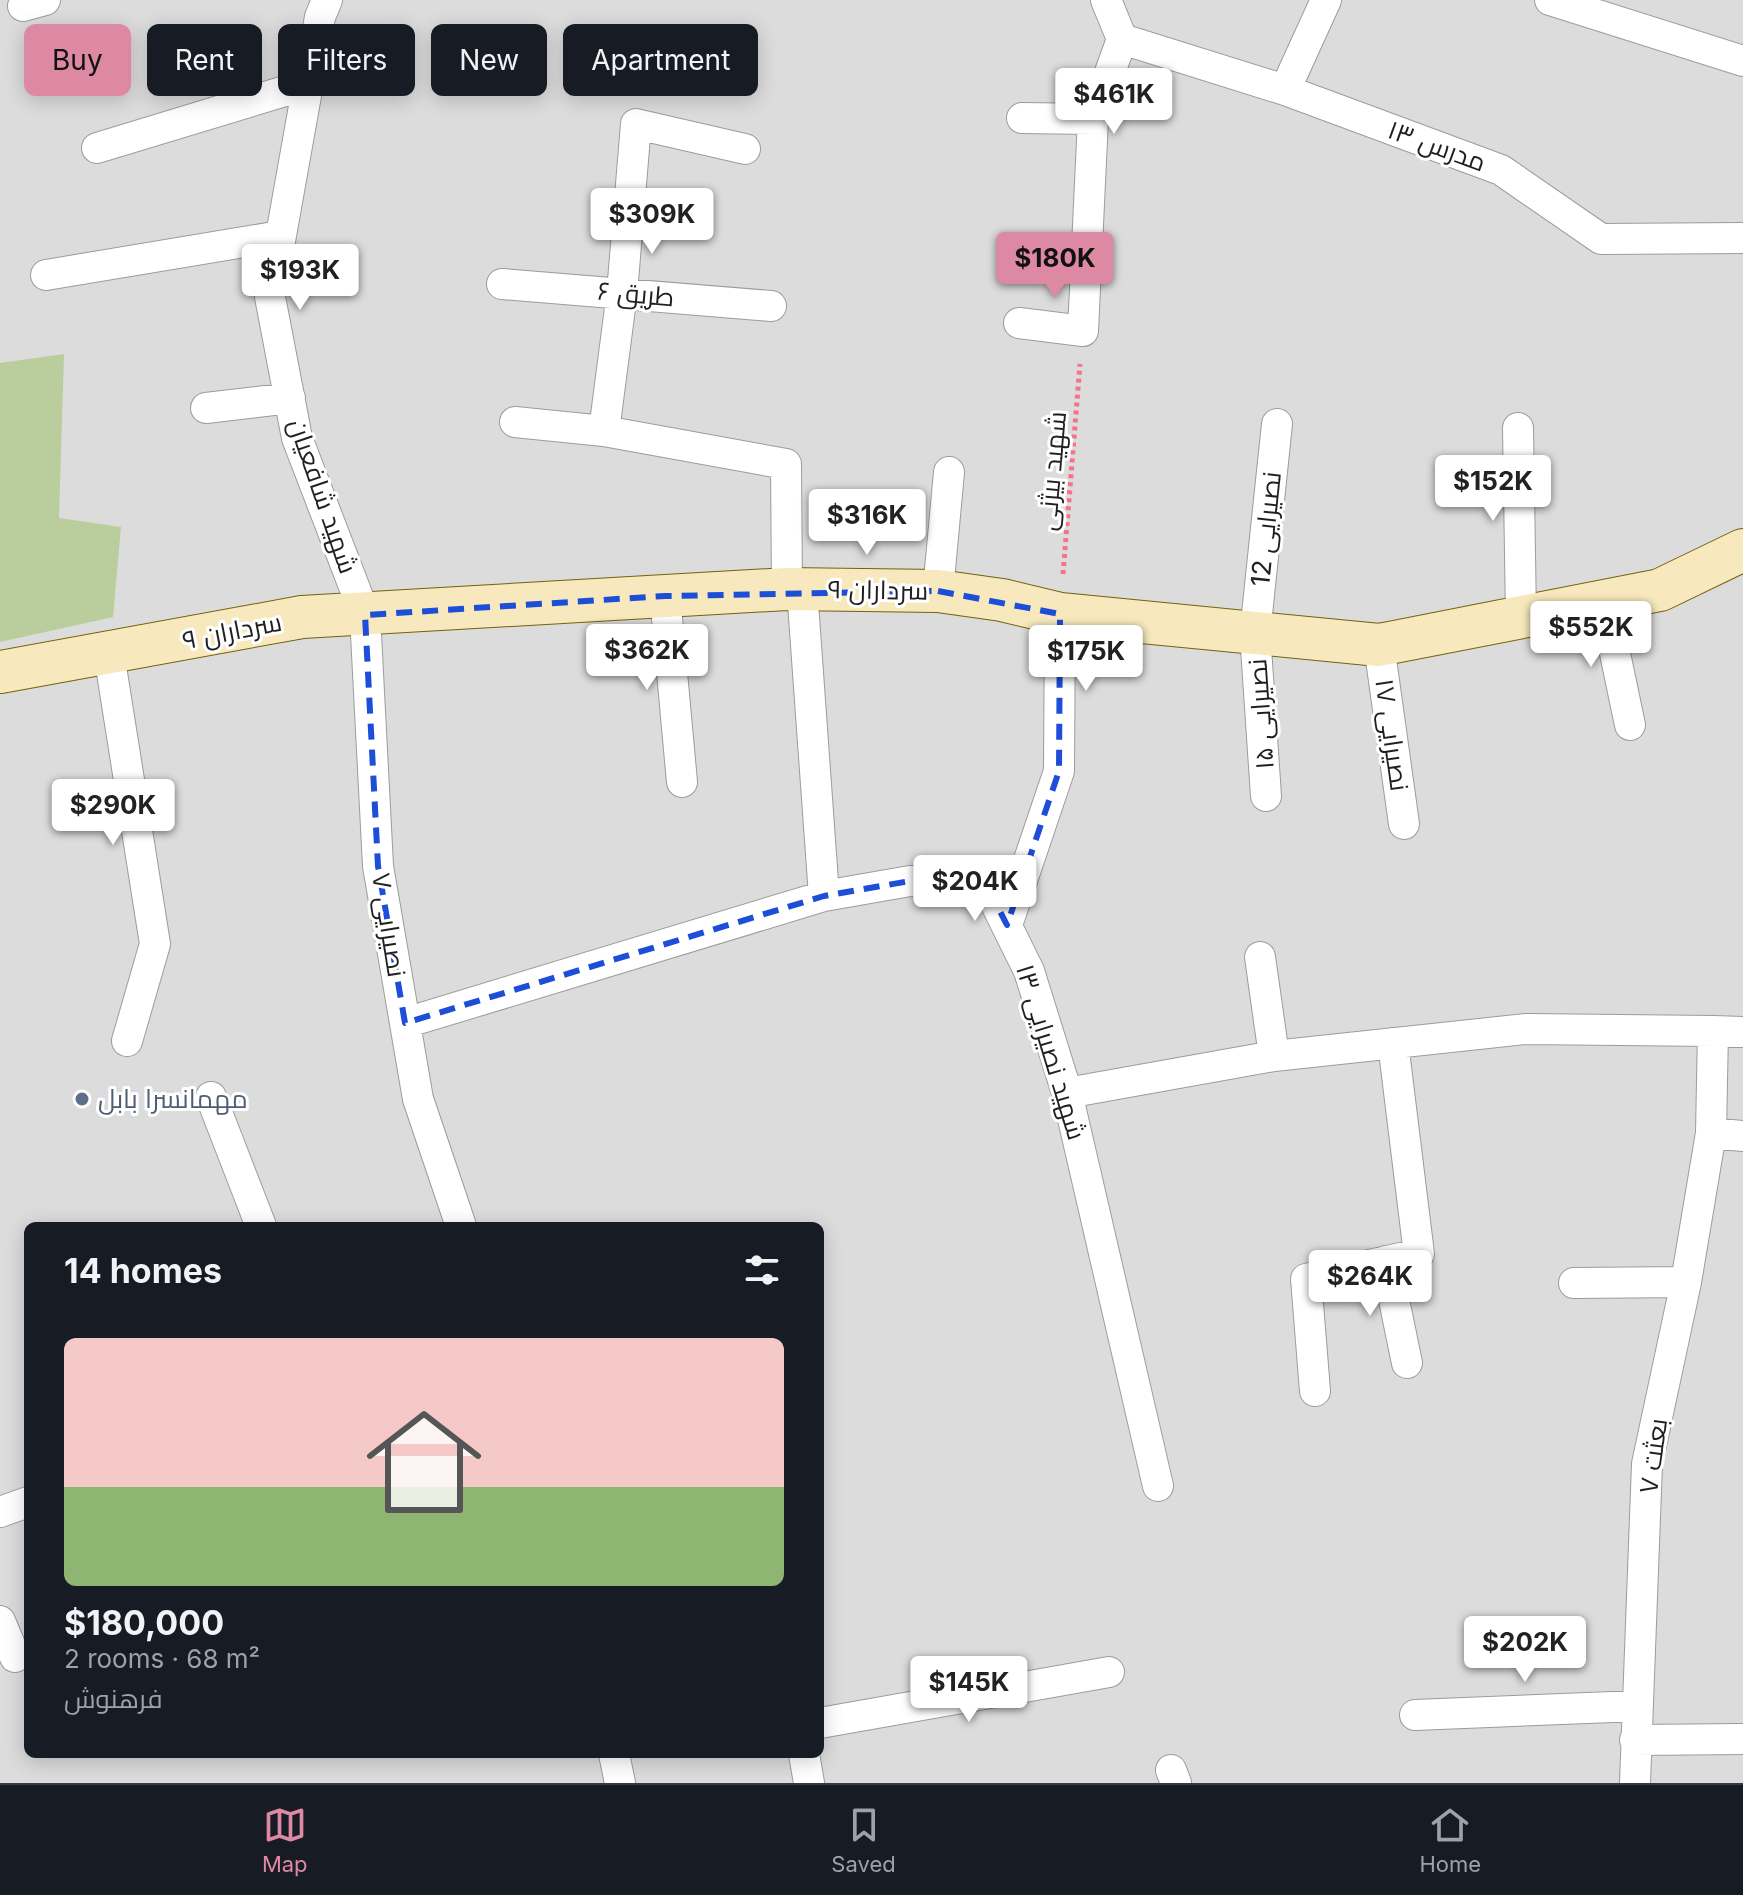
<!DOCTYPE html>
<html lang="en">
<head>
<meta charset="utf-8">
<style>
	body { margin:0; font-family:Inter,Cairo,sans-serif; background:#242831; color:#f1f3f6; height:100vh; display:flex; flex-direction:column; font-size:30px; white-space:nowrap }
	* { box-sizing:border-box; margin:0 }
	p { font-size:26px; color:#9ea1a6 }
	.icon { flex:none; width:44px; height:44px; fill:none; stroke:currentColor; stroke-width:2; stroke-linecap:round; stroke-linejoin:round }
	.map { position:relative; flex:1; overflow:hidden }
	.sheet { position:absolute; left:24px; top:1222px; width:800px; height:536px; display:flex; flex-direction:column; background:#171b24; border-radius:12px; box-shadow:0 4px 20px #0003 }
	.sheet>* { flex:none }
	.top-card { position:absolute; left:24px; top:24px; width:800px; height:72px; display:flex; gap:16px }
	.price { position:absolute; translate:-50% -68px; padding:0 18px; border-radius:8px; background:#fff; color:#222; font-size:26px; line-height:52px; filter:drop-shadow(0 2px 4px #0008) }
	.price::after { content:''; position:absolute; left:50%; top:48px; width:24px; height:18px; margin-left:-12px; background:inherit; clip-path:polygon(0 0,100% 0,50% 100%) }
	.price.on { background:#de89a4; color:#111 }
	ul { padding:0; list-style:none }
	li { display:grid; align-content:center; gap:16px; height:424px; padding:0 40px }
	li span { display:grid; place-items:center; height:248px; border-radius:12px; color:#555 }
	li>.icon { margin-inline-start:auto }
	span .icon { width:144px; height:144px; fill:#fffc; stroke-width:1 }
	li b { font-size:34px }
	h2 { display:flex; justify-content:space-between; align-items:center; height:96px; padding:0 40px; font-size:34px }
	.chip { padding:0 28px; border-radius:12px; background:#171b24; box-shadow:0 4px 20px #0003; font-size:28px; line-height:72px }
	.chip.on { background:#de89a4; color:#111 }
	.tabs { display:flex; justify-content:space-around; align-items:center; height:112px; border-top:2px solid #363941; background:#171b24; font-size:22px; color:#9ea1a6 }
	.tabs a { display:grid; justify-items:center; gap:4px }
	.tabs .on { color:#de89a4 }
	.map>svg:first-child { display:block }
</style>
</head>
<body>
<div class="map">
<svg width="1743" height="1783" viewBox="0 0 1743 1783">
	<rect width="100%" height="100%" fill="#f0eae6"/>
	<path fill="#dddcdd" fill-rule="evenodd" d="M0,0H1743V1783H0ZM28,1226H820V1754H28Z"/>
	<path fill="#b9cd9d" d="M64,354L59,518L121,527L113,617L0,642V363Z"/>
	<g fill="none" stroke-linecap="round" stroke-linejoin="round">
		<defs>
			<path id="street" d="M327,0L320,17L270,297L297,438L365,615L378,866L418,1099L461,1226
				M1550,0L1743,61
				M23,6L45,0
				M1122,39L1285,90L1501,170L1601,239L1743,238
				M1285,90L1326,0
				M1022,118L1093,119L1122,39L1106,0
				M97,148L308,84
				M46,275L280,236
				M502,284L771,306
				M1019,323L1083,331L1093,119
				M206,408L290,398
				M515,422L604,431L786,464L787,589
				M1518,428L1521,617
				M604,431L622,293L636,124L745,149
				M802,589L824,896
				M938,591L949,472
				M665,596L682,782
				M1604,601L1630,725
				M1379,645L1404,824
				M109,654L155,944L127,1041
				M1266,796L1255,633L1277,424
				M1007,925L1059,771L1060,614
				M1260,957L1274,1056
				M405,1023L824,896L910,881L985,882L1029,971L1067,1093L1158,1486
				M1713,1031L1743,1032
				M1067,1093L1274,1056L1526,1029L1713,1031L1711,1133L1686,1282L1647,1464L1635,1783
				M211,1097L261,1226
				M1711,1133L1743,1136
				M1386,1261L1407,1363
				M1574,1283L1686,1282
				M1315,1391L1306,1279L1419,1254L1393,1043
				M0,1512L28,1502
				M0,1621L15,1657
				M1415,1715L1638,1706
				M820,1723L1109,1672
				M1635,1740L1743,1739
				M614,1754L620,1783
				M804,1754L809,1783
				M1171,1770L1176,1783"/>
			<path id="secondary" d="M0,672L302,617L787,589L938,591L1002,600L1060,614L1379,645L1660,590L1743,550"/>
		</defs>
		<use href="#street" stroke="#9c9c9c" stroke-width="32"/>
		<use href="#secondary" stroke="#746109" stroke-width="44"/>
		<path stroke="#f4728b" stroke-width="5" stroke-dasharray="4 4" stroke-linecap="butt" d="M1063,574L1080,364"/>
		<use href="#street" stroke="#fff" stroke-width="30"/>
		<use href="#secondary" stroke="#f7e9bd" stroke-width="42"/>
	</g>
	<path fill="none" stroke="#1d4ed8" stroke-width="6" stroke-dasharray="16 10" stroke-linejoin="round" d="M938,591L1060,614L1059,771L1007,925L985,882L910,881L824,896L405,1023L378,866L365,615L665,596Z"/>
	<circle fill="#5c6f8a" stroke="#fff" stroke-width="3" cx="82" cy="1099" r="8"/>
	<g text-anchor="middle" stroke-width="6" stroke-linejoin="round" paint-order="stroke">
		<g font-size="26" fill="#1f1f1f" stroke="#fff">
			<text transform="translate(1437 146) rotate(20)" y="9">مدرس ۱۳</text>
			<text transform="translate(636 294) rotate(5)" y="9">طریق ۶</text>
			<text transform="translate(1052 471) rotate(-85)" y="9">شهید بیژنی</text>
			<text transform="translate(323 496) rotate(71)" y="9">شهید شافعیان</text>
			<text transform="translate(1266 529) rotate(-84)" y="9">نصیرایی 12</text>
			<text transform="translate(878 590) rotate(1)" y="9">سرداران ۹</text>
			<text transform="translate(232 631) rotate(-11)" y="9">سرداران ۹</text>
			<text transform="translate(1261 714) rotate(-94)" y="9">نصیرایی ۱۵</text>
			<text transform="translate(1392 735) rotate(82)" y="9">نصیرایی ۱۷</text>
			<text transform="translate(389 925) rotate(81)" y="9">نصیرایی ۷</text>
			<text transform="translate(1051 1052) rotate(73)" y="9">شهید نصیرایی ۱۳</text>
			<text transform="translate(1653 1456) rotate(-82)" y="9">بعثت ۷</text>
		</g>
		<g font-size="26" fill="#4e5e75" stroke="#fff" text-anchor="start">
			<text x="98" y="1108">مهمانسرا بابل</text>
		</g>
	</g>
</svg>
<b class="price" style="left:1114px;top:136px">$461K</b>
<b class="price" style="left:652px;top:256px">$309K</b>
<b class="price on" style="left:1055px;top:300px">$180K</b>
<b class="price" style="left:300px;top:312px">$193K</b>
<b class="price" style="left:1493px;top:523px">$152K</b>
<b class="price" style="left:867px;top:557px">$316K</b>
<b class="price" style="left:1591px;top:669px">$552K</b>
<b class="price" style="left:647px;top:692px">$362K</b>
<b class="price" style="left:1086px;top:693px">$175K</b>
<b class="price" style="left:113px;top:847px">$290K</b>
<b class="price" style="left:975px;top:923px">$204K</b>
<b class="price" style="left:1370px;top:1318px">$264K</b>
<b class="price" style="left:1525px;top:1684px">$202K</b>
<b class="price" style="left:969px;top:1724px">$145K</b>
<div class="top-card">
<a class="chip on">Buy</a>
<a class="chip">Rent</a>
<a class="chip">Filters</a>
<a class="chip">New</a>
<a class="chip">Apartment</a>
</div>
<section class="sheet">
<h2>14 homes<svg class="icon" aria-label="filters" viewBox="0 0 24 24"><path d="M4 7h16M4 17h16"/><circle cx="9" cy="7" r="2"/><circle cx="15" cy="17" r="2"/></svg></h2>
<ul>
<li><span style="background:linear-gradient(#f6c9c9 60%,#8fb573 0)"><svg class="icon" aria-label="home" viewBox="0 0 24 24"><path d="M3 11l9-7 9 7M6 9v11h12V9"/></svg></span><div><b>$180,000</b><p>2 rooms · 68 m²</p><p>فرهنوش</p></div></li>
</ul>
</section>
</div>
<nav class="tabs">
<a class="on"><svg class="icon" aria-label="map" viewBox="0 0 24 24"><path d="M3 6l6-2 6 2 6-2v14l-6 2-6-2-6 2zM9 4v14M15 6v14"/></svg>Map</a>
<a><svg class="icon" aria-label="saved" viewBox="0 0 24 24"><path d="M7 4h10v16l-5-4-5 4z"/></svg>Saved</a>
<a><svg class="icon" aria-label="home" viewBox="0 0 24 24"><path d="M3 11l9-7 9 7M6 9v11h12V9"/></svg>Home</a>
</nav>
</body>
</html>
